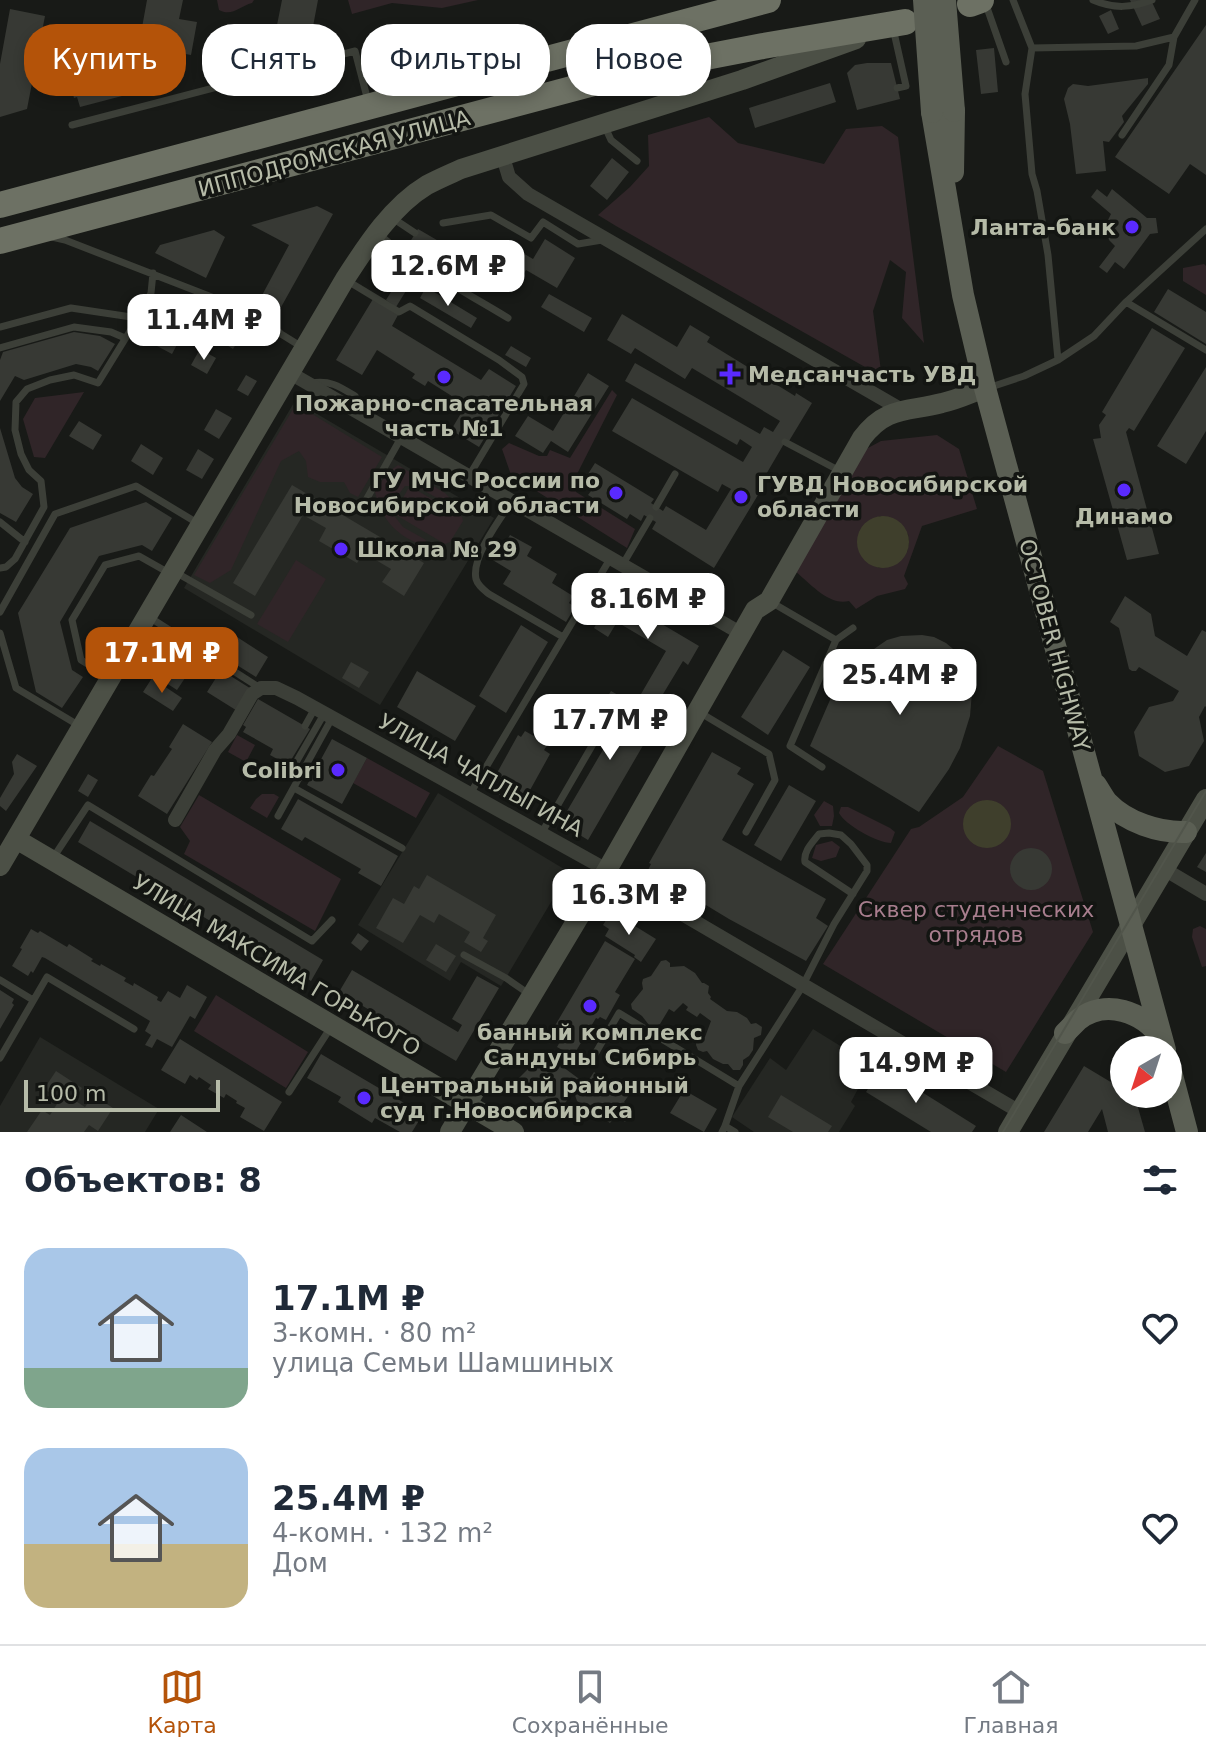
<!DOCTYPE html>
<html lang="ru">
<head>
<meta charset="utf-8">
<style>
	body { margin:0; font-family:"DejaVu Sans",sans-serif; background:#f6f6f7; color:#1f2937; height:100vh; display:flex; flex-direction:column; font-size:30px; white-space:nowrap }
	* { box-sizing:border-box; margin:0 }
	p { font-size:26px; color:#747a83 }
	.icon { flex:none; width:44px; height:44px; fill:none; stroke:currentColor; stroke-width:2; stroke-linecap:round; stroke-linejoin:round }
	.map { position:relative; height:1132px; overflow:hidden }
	.panel { display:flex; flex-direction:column; background:#fff; flex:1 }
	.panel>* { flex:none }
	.guide { position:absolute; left:24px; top:24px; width:800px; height:72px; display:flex; gap:16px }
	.needle { width:52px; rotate:219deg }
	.tools { position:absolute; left:1110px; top:1036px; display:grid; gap:16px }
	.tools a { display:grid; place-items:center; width:72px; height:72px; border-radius:50%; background:#fff; box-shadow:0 4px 12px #0003; font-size:40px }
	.scale { position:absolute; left:24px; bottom:20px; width:196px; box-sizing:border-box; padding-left:8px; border:4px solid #b6bba8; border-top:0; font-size:22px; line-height:28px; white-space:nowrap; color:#b6bba8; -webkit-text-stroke:6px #131512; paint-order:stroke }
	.price { position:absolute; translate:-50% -68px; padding:0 18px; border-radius:16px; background:#fff; color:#222; font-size:26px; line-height:52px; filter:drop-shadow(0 2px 4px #0008) }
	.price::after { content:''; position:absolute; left:50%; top:48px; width:24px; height:18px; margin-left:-12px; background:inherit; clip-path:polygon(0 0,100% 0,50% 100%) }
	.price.active { background:#b45309; color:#fff }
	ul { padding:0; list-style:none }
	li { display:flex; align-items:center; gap:24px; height:200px; padding:0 24px }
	li span { display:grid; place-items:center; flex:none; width:224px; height:160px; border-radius:24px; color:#555 }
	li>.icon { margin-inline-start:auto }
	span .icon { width:96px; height:96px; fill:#fffc; stroke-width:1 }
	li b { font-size:34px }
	h2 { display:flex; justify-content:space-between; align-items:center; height:96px; padding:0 24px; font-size:34px }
	.pill { padding:0 28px; border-radius:32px; background:#fff; box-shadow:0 4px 12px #0003; font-size:28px; line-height:72px }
	.pill.active { background:#b45309; color:#fff }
	.tab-bar { display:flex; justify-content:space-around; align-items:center; height:112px; border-top:2px solid #e0e1e3; background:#fff; font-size:22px; color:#747a83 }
	.tab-bar a { display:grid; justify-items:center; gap:4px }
	.tab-bar .active { color:#b45309 }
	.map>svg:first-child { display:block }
</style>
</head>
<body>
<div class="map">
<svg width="1206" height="1132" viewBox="0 0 1206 1132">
	<rect width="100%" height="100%" fill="#181a17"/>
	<path fill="#252723" d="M295,401L494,518L380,705L184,588Z
		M438,793L569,872L501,986L461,962L450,981L358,925Z
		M813,1029L871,1065L851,1102L855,1106L839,1132H754L732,1117L770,1058L786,1070Z
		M40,1037L159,1109L145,1132H0V1106Z"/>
	<path fill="#302528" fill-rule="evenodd" d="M217,0H254L252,3C240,6 232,17 219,10Z
		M348,0H478L442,8L392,3L352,14Z
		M709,117L738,143L824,164L846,129L882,126L898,137L924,343L902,318L906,272L890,260L873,311L881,371L865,367L616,226L598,215L630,187L649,166L648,135Z
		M1204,264L1206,266V295L1183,281V268Z
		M612,390L617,395L576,476V492L635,529L627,548L511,475L502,449L509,443L539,456H547L550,450L570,458Z
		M84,392L45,458L34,457L23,419L35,398Z
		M296,404L382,457L358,497L350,493L344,482H320L308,477L306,461L299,451L281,461L231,570L210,583L194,575Z
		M937,435L959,449L977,509L922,526L904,576L908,584L905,589L877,596L856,609L849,601C829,606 811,584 796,572L853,456L881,441ZM880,516L908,534L909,543L907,552L879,568L865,560L858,537L866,523Z
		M398,465L445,493L451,499L444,502L416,486H405L392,503V513L403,527L426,540L424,546C396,535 383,522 375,492L387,473Z
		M413,488L462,517L463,521L450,542L445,544L396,515L395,512L408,489Z
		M296,560L326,579L288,642L257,624Z
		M237,735L255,745L246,762L228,752Z
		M998,746L1043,771L1093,932L1006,1072L823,964L911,829L919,827L963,797Z
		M367,758L430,793L416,818L353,783Z
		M262,794H274L279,797L267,818L250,808L256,799Z
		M199,795L341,879L315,931L184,854L190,841L180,827Z
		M824,801L833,806L834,816L832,826H820L814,815Z
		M841,807H848L890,828L895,832L891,843C878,843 845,825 839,813Z
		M832,841L840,847L836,857L821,861L812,858L816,845Z
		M1200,926L1206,929V966L1202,967L1192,937L1193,929Z
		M216,995L308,1052L286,1088L194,1031Z"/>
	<path fill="#3f3f2c" d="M857 542a26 26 0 1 1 52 0a26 26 0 1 1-52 0Z
		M963 824a24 24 0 1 1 48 0a24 24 0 1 1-48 0Z"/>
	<path fill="#373934" d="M147,0H183L179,19L197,22L191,55L174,52L169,79L164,85L80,107L77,97L74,98L68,74L137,55Z
		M282,0H318L308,53L220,77L218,67L215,68L208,44L277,25Z
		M1130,0H1151L1160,19L1142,26Z
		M10,9L45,16L27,109L0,117V64Z
		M1111,10L1119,29L1108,34L1099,16Z
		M1206,25V175L1190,164L1169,194L1115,157Z
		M994,48L998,92L981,94L976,50Z
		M867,63H891L900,99L857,110L847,73L855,65Z
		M1148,78V84L1122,116L1124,122L1109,142L1103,141L1106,171L1076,174L1070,124L1064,99L1068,88L1073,84L1088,86Z
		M830,83L836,102L755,128L749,108Z
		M612,158L629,172L607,200L590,186Z
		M1097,189L1107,197L1112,189L1147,218H1156L1158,233L1150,234L1124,269L1115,262L1107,273L1099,267L1115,246L1109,240L1107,232V222L1111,214L1091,197Z
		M317,206L333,214L280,309L260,299L289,245L251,225Z
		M418,229L442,243L438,250L449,257L459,240L489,259L501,240L533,259L545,239L575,258L557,288L526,270L514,290L494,277L488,287L477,280L474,285L408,245Z
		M214,230L225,237L206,278L155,253L160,245Z
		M404,271L414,278L396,307L386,300Z
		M426,287L477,318L471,328L420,298Z
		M1168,289L1206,312V344L1154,312Z
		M549,294L592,318L584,332L541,307Z
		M373,299L398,315L392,326L481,380L489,369L516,386L479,447L451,430L466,405L428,381L425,386L412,378L415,374L377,350L362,375L336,360Z
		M214,309L246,328L233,349L201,329Z
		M622,314L677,347L690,325L710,337L707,342L795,396L796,393L812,403L789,441L785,442L761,483L764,485L714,568L652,529L656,522L644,515L641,521L630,514L627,519L588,495L591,491L581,485L595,463L654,499L651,503L663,511L666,506L706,530L731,489L722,484L718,492L612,431L632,398L743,462L752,447L740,439L737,445L625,381L635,363L760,434L764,427L773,432L780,421L692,368L685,379L635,348L631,354L607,340Z
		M1152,328L1185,348L1134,431L1129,428L1126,432L1159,554L1127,560L1093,439L1101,438L1099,425L1106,415L1102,412Z
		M166,330L180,339L172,354L157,346Z
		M74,332L100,336L115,344L98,371L91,367L76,364L24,380L15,376L0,401V360L3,352Z
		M511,346L531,358L526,367L505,355Z
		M200,349L216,358L207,374L191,365Z
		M1206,367V431L1186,464L1157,446Z
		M588,373L609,386L568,452L551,441L543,453L515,436L528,416L553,431Z
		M246,375L257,381L248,396L237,390Z
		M216,409L232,418L219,439L204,430Z
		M79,421L102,435L93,450L69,436Z
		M0,428L15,478L22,487L33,494L16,522L0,513Z
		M141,444L163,458L153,475L131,461Z
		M198,449L214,459L202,479L186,470Z
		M292,485L424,563L404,596L382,582L391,569L364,553L357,563L319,541L326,528L303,515L255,596L233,583Z
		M146,502L172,518L152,551L142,545L99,556L60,622L72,670L83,677L62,708L36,692L18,613L70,528Z
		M510,535L532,547L527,556L557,574L552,583L573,596L569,603L575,607L566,622L503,584L511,571L491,559L497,550L500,552Z
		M606,591L699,646L688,665L683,661L657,704L641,694L666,651L617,622L608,637L594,628L603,612L596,607Z
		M1125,596L1151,614L1155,636L1187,656L1202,630L1206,632V707L1205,706L1199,717L1204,741L1189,766L1165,772L1139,756L1134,732L1149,707L1173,701L1179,691L1139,667L1136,671H1132L1129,669L1119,628L1110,622Z
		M521,625L548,642L506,713L479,696Z
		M922,635L934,637L946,643L959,654L967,668L972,692L970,716L960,748L949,769L919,812L810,746L833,693L861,658L887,640L901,636Z
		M237,637L268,657L256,677L224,657Z
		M178,648L193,658L183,672L187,675L177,690L163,681L173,666L168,663Z
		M783,650L810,667L768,735L741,717Z
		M351,662L369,672L359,688L342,678Z
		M221,670L253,690L239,712L207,692Z
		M417,671L476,706L455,741L397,707Z
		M152,678L182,698L173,711L143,692Z
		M611,691L659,718L588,840L560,823L614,731L594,719Z
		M258,699L310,729L288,765L270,755L273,749L243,732L246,727L243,725Z
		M183,724L212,742L167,814L138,796L151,775L154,776L172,749L169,747Z
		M525,731L548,744L544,750L550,754L524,801L518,797L514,803L491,790L495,784L492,782L518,735L521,737Z
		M332,739L367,758L342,804L307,785Z
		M712,752L741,768L737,774L754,784L722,840L826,899L816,918L828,926L806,961L729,919L648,870L651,864L649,863Z
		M17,754L37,766L6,811L0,806V798L14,774L12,762Z
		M88,774L98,780L88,797L78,791Z
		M789,785L816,801L781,861L754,845Z
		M298,799L398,856L381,886L358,873L361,869L305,837L302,841L281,829Z
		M90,821L323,960L311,981L78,842Z
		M1010 869a21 21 0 1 1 42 0a21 21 0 1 1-42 0Z
		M1206,853V872L1197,867Z
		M427,875L496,915L483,938L488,941L481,952L464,942L470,932L439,914L434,923L420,915L403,943L376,928L393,898L404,904L414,886L419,889Z
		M617,915L656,939L641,962L634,957L635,955L605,936L609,929L603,925L608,917L614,921Z
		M31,929L38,933L40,931L67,947L69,944L93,959L91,961L100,966L101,964L126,978L124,981L133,986L134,983L158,997L157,1000L161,1002L168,991L180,998L187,985L207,997L195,1019L190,1016L172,1047L157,1039L152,1048L145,1045L151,1035L145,1031L150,1021L45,958L42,957L33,973L31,971L28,976L12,966L22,949L20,948Z
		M358,933L369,941L361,951L351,943Z
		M605,941L635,959L615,992L620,995L606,1020L600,1017L598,1019L596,1018L573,1056L557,1047L561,1040L550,1034Z
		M436,944L456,956L446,972L426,960Z
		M666,960L670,963V967L684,966L695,973L702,983H704L709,986L708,993L711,997L710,999L727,1011L737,1012L747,1018L751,1024L756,1023L762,1027L761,1035L754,1038L753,1050L749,1056L743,1060V1065L740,1070H733L728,1064H723L713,1059L707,1051L703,1052L698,1050L696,1045L697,1040L700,1037H705L711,1021L700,1013L697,1017L686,1010L688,1007L683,1003L674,1012L669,1009L660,1024L653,1027L649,1025L642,1016L632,1009L631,1004L643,989L642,983L643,979L651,976L661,961Z
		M352,970L458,1032L462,1025L452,1019L477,976L499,988L456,1061L339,992Z
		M0,990L14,999L12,1003L14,1005L0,1029Z
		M180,1039L282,1102L264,1131L240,1117L245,1108L236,1103L237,1101L226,1094L224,1098L208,1089L211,1085L199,1077L197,1080L190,1075L185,1084L161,1070Z
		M544,1053L586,1084L594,1072L629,1095L624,1102L634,1109L625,1122L615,1116L610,1123L577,1101L574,1092L552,1119L514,1083Z
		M321,1054L423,1114L412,1132H400L375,1118L372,1123L338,1102L341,1097L307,1078Z
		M1084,1066L1124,1090V1094H1131L1135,1097L1145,1132H1108L1102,1109L1088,1132H1044Z
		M882,1067L976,1126L972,1132H931L866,1092Z
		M56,1071L82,1088L74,1100L85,1107L93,1095L113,1108L98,1131L89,1125L84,1132H27L42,1110L50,1115L60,1099L44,1089Z
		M684,1090L717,1109L704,1132L670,1113Z
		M781,1095L832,1126L828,1132H793L768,1117Z
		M181,1115L207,1132H170Z"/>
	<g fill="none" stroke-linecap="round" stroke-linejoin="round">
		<path stroke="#3c3f38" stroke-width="7" d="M1013,0L1032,48L1025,94L1032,174L1037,191L1048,255L1058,360
			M1093,0C1114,9 1131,8 1152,0
			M985,2L1006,62
			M893,28L906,86L897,88
			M1032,48L1136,46L1174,37
			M72,125L355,51L368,101
			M605,127L611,140L637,161
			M1122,135L1169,65L1174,37L1195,0
			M391,217L415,233
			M443,223L491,215L531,238L543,222L578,244L602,240
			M379,234C417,268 464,291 508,318
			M52,237L65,240L240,308L265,320L281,334L302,347
			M346,280L399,312L410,306L499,360L522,377L524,384L469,476
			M1126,302L1206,350
			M0,327L71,308L138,318
			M0,348L74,327L111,332L125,338
			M311,383C330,380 339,386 355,396
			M988,388L1024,376L1058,360L1094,336L1126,302L1206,229
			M785,442L840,471
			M512,501C500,519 471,557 476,579C478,586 484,590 489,594L563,637
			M656,507L675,474
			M361,509L402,436
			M0,522L25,542
			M623,564L650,518
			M0,568L6,567L15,559L44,507L41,481L29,470L21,454L15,430L16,402L27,389L50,380L74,375L98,383L138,318L151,293L153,273
			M175,572L251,615
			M771,602L836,640
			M0,612L55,514L136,486L199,524
			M149,617L260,688
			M0,633L16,688L78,725
			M109,677L81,660L72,620L105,565L139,556L169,573
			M699,712L769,754L775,780L746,832
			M305,726L315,708
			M822,767L790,746L836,640L853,628
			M291,771L324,714
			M294,788L402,848
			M470,794L610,559
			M278,816L332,718
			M541,834L600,732
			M53,858L88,805L312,941L332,920
			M464,955L506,978L529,994
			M0,980L33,1000
			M0,1058L47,977L134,1029
			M591,1061L619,1013L739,1086L802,987L834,924L867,871V865L851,844L841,835L829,833L819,834C813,842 803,851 805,862L853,894
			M289,1092L331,1027
			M725,1126L739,1086
			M722,1132L725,1126L735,1132"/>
		<path stroke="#3c3f38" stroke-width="14" d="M503,157L509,177L528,194L902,410
			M290,373L742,634
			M175,820L215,750L229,734L252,694L261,688H276L297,698L607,870L1020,1112
			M1164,869L1206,894"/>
		<path stroke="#4c5046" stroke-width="20" d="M16,839L514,1132
			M0,866L345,279C367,245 392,206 427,185C438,179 450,174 461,169L742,80L856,39
			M450,1132L607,870L755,610L769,601L862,438C886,406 907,412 942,403C957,400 971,393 985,388
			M1008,1132L1206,799"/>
		<path stroke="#5b5f54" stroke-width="22" d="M932,112L963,295L985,388L1165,1050
			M953,172L954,111
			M1096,785C1100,791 1103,797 1107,802C1126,822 1159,833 1186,832
			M1065,1033C1069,1029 1074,1024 1078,1020C1105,998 1144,1012 1161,1038
			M1168,1060L1187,1132"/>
		<path stroke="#6d7164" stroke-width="26" d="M970,4L981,0
			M0,205L768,0
			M0,241L654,67L763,46L905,22"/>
		<path stroke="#51554b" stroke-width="2" d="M1003,1132L1206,791"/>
		<path stroke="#5b5f54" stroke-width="22" d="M924,0L932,112
			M945,0L954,111"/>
	</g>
	<g fill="#5a2aff" stroke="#131512" stroke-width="3">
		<circle cx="1132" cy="227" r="8"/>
		<path d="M726 362h8v8h8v8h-8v8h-8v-8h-8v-8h8z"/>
		<circle cx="444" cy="377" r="8"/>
		<circle cx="1124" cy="490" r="8"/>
		<circle cx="616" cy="493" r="8"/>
		<circle cx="741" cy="497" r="8"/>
		<circle cx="341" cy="549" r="8"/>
		<circle cx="338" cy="770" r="8"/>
		<circle cx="590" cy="1006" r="8"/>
		<circle cx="364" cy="1098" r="8"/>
	</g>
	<g text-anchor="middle" stroke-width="7" stroke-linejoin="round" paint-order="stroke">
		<g font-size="22" fill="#b6bba8" stroke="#131512">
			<text transform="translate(334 153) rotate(-15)" y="8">ИППОДРОМСКАЯ УЛИЦА</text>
			<text transform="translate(1055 645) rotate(75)" y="8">OCTOBER HIGHWAY</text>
			<text transform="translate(481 775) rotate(29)" y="8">УЛИЦА ЧАПЛЫГИНА</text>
			<text transform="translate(277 965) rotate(31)" y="8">УЛИЦА МАКСИМА ГОРЬКОГО</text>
		</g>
		<g font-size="22" font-weight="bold" fill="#b6bba8" stroke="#131512" text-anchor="start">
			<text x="1116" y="235" text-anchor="end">Ланта-банк</text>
			<text x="748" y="382">Медсанчасть УВД</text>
			<text x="444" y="411" text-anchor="middle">Пожарно-спасательная<tspan x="444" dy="25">часть №1</tspan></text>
			<text x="600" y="488" text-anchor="end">ГУ МЧС России по<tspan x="600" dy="25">Новосибирской области</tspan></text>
			<text x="757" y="492">ГУВД Новосибирской<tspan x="757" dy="25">области</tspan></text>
			<text x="1124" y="524" text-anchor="middle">Динамо</text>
			<text x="357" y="557">Школа № 29</text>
			<text x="322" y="778" text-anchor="end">Colibri</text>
			<text x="590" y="1040" text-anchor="middle">банный комплекс<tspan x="590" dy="25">Сандуны Сибирь</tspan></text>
			<text x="380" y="1093">Центральный районный<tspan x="380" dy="25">суд г.Новосибирска</tspan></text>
		</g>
		<g font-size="22" fill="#a87e8e" stroke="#131512">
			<text x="976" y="917">Сквер студенческих<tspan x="976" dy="25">отрядов</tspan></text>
		</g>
	</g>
</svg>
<div class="tools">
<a><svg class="needle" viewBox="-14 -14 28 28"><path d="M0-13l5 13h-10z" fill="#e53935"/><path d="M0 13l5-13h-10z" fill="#747a83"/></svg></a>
</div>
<div class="scale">100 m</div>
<b class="price" style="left:448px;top:308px">12.6M ₽</b>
<b class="price" style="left:204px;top:362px">11.4M ₽</b>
<b class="price" style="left:648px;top:641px">8.16M ₽</b>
<b class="price active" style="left:162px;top:695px">17.1M ₽</b>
<b class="price" style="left:900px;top:717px">25.4M ₽</b>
<b class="price" style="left:610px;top:762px">17.7M ₽</b>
<b class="price" style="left:629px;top:937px">16.3M ₽</b>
<b class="price" style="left:916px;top:1105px">14.9M ₽</b>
<div class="guide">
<a class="pill active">Купить</a>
<a class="pill">Снять</a>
<a class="pill">Фильтры</a>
<a class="pill">Новое</a>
</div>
</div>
<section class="panel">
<h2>Объектов: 8<svg class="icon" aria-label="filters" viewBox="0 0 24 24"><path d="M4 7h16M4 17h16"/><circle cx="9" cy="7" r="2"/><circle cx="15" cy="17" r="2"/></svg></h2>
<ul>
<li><span style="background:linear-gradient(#a9c7e8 75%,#7fa58c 0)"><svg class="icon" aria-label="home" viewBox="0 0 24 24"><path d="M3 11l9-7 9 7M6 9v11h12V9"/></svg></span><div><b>17.1M ₽</b><p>3-комн. · 80 m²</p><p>улица Семьи Шамшиных</p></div><svg class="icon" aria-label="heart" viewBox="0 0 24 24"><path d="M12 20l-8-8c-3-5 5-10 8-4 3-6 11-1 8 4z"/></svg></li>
<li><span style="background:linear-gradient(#a9c7e8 60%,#c2b280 0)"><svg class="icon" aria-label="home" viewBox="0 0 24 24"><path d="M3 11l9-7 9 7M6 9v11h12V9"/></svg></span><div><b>25.4M ₽</b><p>4-комн. · 132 m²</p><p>Дом</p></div><svg class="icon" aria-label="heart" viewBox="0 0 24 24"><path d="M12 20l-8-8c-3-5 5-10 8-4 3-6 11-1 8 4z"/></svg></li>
</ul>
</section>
<nav class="tab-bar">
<a class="active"><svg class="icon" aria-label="map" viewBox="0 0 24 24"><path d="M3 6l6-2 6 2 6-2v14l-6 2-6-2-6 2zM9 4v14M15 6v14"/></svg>Карта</a>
<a><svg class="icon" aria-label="saved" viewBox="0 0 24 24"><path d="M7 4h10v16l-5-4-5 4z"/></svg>Сохранённые</a>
<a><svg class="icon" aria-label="home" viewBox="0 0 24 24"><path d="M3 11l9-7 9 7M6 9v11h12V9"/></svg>Главная</a>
</nav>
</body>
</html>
